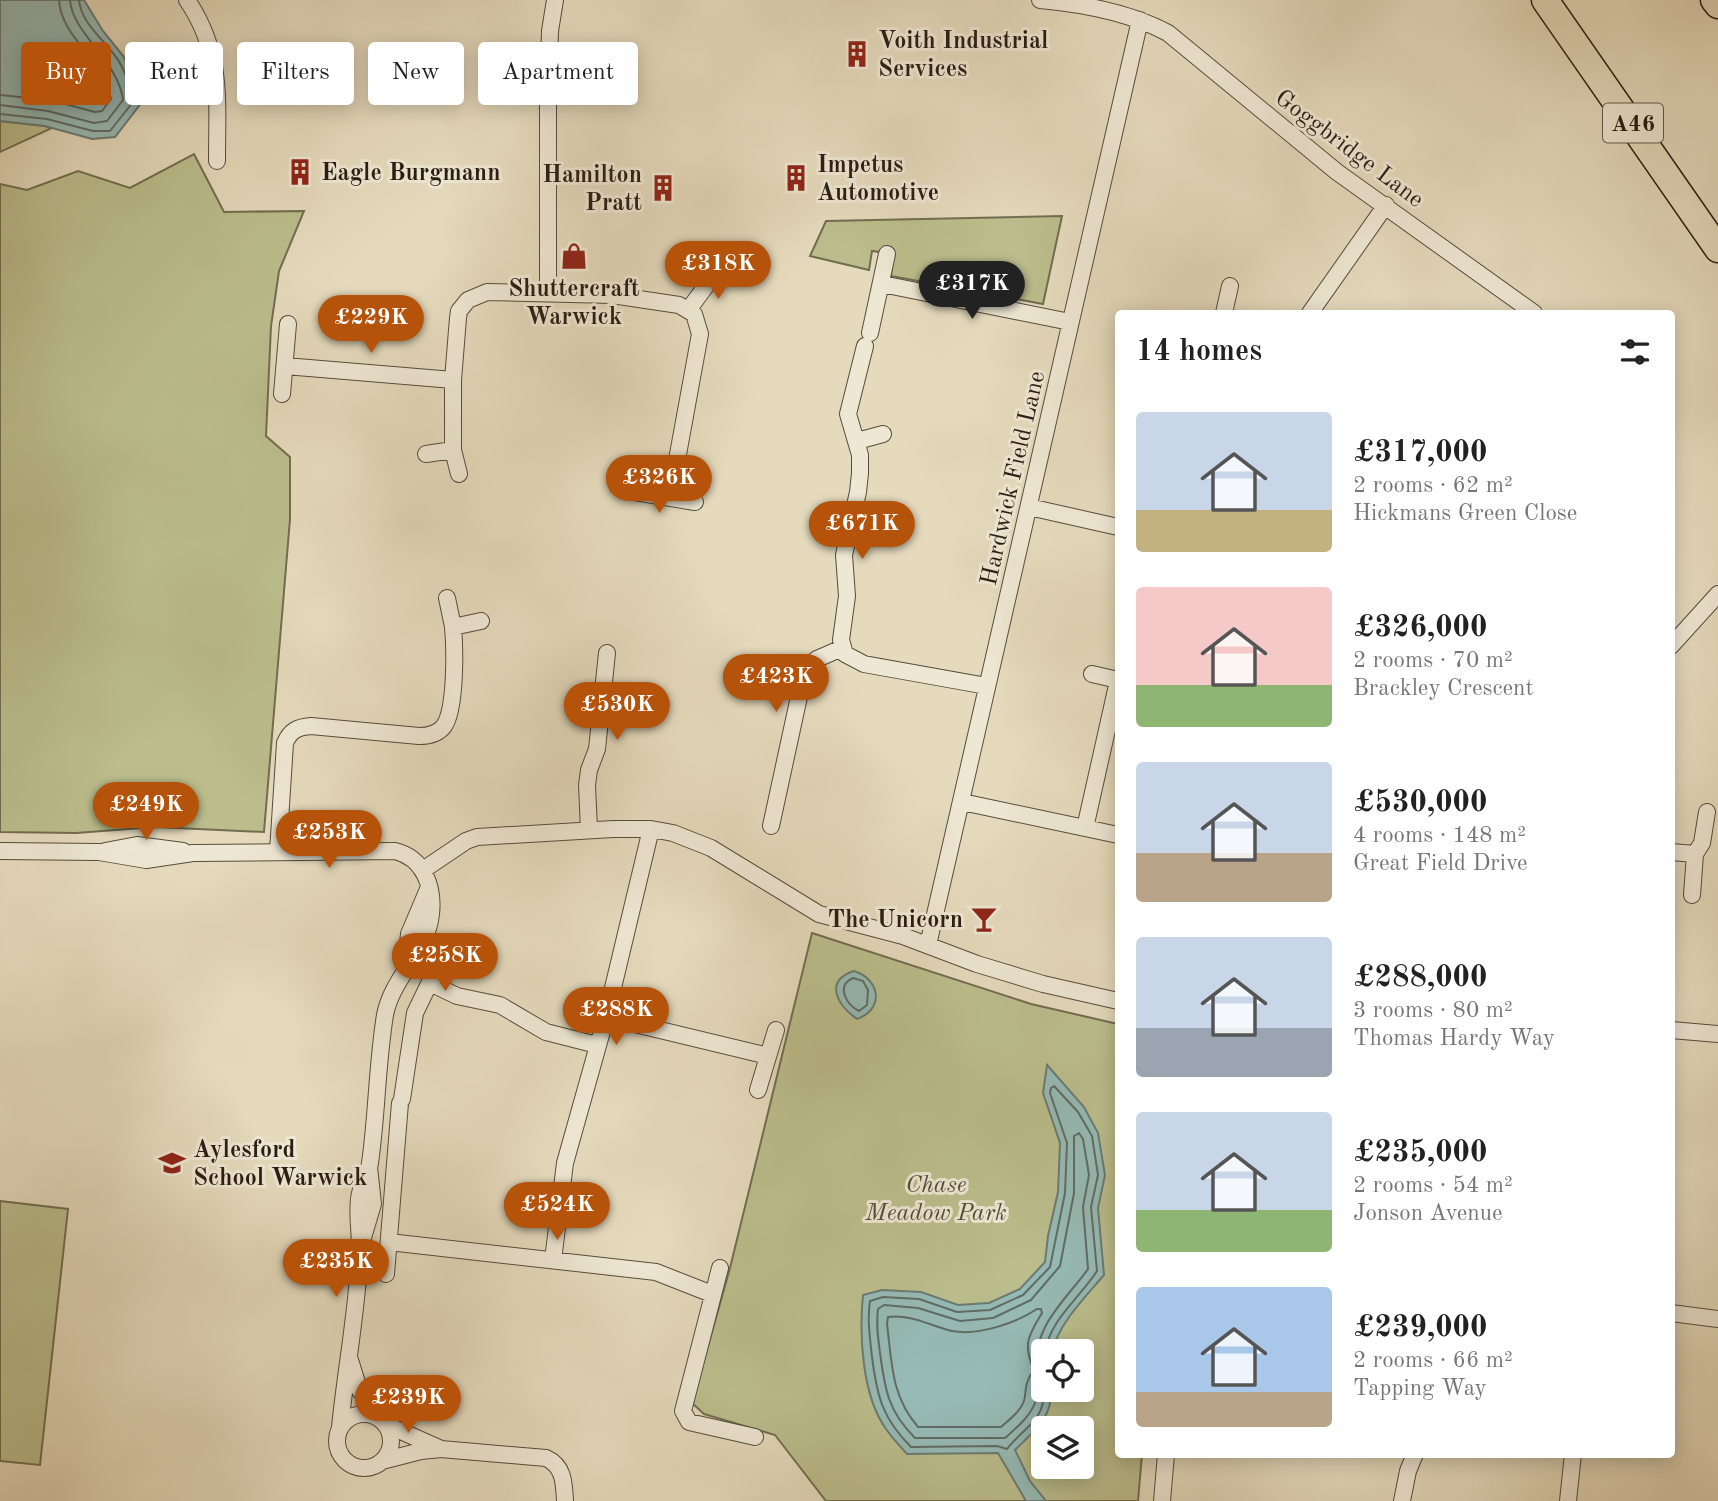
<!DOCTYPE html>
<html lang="en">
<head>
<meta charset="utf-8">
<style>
	body { margin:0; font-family:"Old Standard TT",serif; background:#f2f2f2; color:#222; height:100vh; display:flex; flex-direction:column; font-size:26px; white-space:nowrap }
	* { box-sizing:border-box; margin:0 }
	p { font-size:23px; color:#767676 }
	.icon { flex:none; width:38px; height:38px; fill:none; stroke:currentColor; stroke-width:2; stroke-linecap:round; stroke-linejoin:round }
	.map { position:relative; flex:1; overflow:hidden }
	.side { position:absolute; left:1115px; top:310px; width:560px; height:1148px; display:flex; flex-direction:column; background:#fff; border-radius:7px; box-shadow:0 4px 18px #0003 }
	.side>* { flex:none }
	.top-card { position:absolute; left:21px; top:42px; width:665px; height:63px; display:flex; gap:14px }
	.tools { position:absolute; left:1031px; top:1339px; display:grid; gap:14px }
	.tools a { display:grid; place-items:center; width:63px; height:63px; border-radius:7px; background:#fff; box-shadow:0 4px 18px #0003; font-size:35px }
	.price { position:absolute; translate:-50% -60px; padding:0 16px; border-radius:24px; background:#b45309; color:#fff; font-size:23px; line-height:46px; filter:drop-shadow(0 2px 4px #0008) }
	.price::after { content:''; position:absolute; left:50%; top:42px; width:21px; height:16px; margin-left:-10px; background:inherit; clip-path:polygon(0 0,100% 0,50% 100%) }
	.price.active { background:#222; color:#fff }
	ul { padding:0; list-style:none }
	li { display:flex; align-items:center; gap:21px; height:175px; padding:0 21px }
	li span { display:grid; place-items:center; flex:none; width:196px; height:140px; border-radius:7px; color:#555 }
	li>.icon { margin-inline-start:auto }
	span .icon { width:84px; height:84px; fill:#fffc; stroke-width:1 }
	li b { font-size:30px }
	h2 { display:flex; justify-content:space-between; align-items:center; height:84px; padding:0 21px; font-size:30px }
	.tag { padding:0 24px; border-radius:7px; background:#fff; box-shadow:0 4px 18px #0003; font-size:24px; line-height:63px }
	.tag.active { background:#b45309; color:#fff }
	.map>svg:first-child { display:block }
</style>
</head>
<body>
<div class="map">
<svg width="1718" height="1501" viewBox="0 0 1718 1501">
	<rect width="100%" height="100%" fill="#e5dabc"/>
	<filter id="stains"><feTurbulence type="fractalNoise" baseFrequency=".00286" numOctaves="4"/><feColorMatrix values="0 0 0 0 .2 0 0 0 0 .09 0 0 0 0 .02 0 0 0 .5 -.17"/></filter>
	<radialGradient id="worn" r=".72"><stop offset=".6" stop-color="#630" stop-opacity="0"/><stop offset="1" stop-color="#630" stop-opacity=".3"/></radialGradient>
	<path fill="#bbbd8c" stroke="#726d50" stroke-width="2" fill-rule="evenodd" d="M0,121L45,126L52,128L0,152Z
		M194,154L224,212L304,211L279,271L271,326L266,436L290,457V519L264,832L155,827L76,833L0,832V184L27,190L78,171L130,188Z
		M1062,216L1043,304L891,276L893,254L872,251L869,270L810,256L826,221Z
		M812,933L1031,1004L1118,1024V1454H1142L1138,1501H826L775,1435L704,1414L692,1403L730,1268ZM1043,1351H1082V1390H1043ZM1043,1428H1082V1466H1043Z
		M0,1201L68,1209L40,1465L0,1461Z"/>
	<path fill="#96bab5" stroke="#6a7b74" stroke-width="2" d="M0,0H84L103,31L124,57L142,102L115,137L92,139L45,126L0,121Z
		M854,971C880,979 885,1009 857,1019C838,1006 823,981 854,971Z
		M1047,1065L1084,1107L1098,1133L1105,1175L1098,1208L1104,1275C1087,1295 1057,1325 1053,1351H1043V1390H1051C1053,1417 1033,1432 1015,1450L1030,1481L1046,1501H1026L998,1453L907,1454C900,1446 892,1438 886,1429C862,1396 859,1334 863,1295L882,1290L921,1292L958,1305L989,1303L1020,1289L1045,1262L1048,1236L1058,1192L1060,1143L1043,1093Z"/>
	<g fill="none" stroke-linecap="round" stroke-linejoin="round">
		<path stroke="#5f6c64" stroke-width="2" d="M0,95L50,100L95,112L102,111L111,99C107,61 61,39 59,0
			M0,105L48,111L94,123L107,121L123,100C119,62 72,33 70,0
			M0,114L47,119L93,131H110L133,102C132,90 125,71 118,60C106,41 81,24 79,0
			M853,978L863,981L868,990L867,1005L859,1011C847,1005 835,986 853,978Z
			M1037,1309H1041L1042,1313C1029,1335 1022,1344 1034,1370C1027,1379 1026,1385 1025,1396C1024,1409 1010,1419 1001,1427H918C891,1396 892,1363 887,1324L888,1317C912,1314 930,1326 952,1331C978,1336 1016,1323 1037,1309Z
			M1043,1362C1024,1336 1074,1290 1088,1269L1083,1207L1089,1175L1083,1139L1079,1133L1074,1136V1193L1060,1266L1031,1300L993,1318L960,1321L918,1308L884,1305L878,1309C876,1325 878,1338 880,1353C885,1390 888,1411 915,1438H1005C1016,1428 1029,1418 1035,1403C1039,1393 1034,1386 1043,1377
			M1044,1390C1045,1421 1024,1427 1007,1449L997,1446L911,1447C882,1418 877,1396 872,1357C870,1337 867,1321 870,1301L883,1297L919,1299L957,1312L990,1310L1023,1295L1050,1267L1065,1193L1067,1143L1050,1093L1051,1088L1054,1086L1078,1112L1092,1136L1098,1175L1091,1207L1097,1271C1082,1295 1048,1322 1046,1351"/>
		<defs>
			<path id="minor" d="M187,0C223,53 217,100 217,161
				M1040,0C1084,4 1129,12 1168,33L1337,172L1534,313
				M882,284L1070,322
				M548,292V93L550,31L555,0
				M689,309L717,271
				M1224,313L1230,286
				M1310,313L1386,205
				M870,333L887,254
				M865,346L848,414L860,455V473L858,492L844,555L847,596L841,640L845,654L864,664L987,686
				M285,366L453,380
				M282,394L288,324
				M857,441L883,434
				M453,450V380L458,318L459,311L468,300L487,292L612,295L679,305L694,314L700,334L670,498
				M426,454L453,450L459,474
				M629,491L695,502
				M1029,507L1118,527
				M447,598L453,627L481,621
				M1671,646L1718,594
				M1092,674L1118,680
				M604,695L633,697
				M962,802L1118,835
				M771,826L805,669L817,659L842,648
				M1085,828L1118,681
				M589,830L587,785L589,770L597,749L607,653
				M0,851L99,852L146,860L193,853L395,851C424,858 434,887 431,914C427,953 392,977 385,1015C377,1064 377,1114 370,1163C368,1176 360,1186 359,1199C357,1215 360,1231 360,1247C358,1307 346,1367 340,1427
				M105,851L137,845L183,851
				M278,852L285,743C290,731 297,727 311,726L419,736C429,736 438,734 444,726C456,709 455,648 453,627
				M1671,852L1695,854
				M423,870L466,841L477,837L613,829H651L673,833L711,848L819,914L903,936L977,964L1043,984L1118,1001
				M1692,895L1695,854L1702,843L1707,812
				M928,945L1140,20
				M405,971L409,934L429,887
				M430,983L457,996L500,1005L546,1032L597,1045
				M606,1017L768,1056
				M1671,1030L1718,1034
				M758,1090L776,1030
				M402,1099L415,1013L443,955
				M362,1241L373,1204L369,1167
				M389,1242L656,1272L712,1294
				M553,1260L565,1163L606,1017L651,829
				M720,1268L683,1411L689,1422L755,1437
				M386,1274L400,1103
				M1671,1313L1718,1319
				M350,1360L359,1389L380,1417
				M337 1441a27 27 0 1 1 54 0a27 27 0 1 1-54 0Z
				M385,1424L439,1448
				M382,1461L421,1451L441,1449L546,1458C564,1466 564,1483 565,1501
				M1162,1501L1166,1454
				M1402,1501L1408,1471L1415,1454
				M1568,1501L1573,1454"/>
			<path id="trunk" d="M1545,0L1718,249
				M1714,0L1718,5"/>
		</defs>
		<use href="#minor" stroke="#574c3d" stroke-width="18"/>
		<use href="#trunk" stroke="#281d13" stroke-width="29"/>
		<use href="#minor" stroke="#eee7d3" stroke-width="16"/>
		<use href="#trunk" stroke="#e5dabc" stroke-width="26"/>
	</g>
	<defs>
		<symbol id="building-bare" viewBox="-9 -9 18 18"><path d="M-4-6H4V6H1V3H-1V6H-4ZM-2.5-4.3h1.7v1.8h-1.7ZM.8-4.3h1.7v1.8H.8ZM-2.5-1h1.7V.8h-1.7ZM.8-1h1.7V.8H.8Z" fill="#8f2418" stroke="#eee7d3" stroke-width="2.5" paint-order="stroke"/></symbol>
		<symbol id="shop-bare" viewBox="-9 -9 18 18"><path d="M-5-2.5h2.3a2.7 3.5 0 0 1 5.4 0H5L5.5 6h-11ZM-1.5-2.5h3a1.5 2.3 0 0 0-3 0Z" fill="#8f2418" stroke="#eee7d3" stroke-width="2.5" paint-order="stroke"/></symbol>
		<symbol id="bar-bare" viewBox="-9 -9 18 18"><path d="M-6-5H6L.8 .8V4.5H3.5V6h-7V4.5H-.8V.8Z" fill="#8f2418" stroke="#eee7d3" stroke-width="2.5" paint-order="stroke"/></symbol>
		<symbol id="school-bare" viewBox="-9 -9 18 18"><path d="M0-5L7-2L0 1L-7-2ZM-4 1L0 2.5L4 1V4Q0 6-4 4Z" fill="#8f2418" stroke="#eee7d3" stroke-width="2.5" paint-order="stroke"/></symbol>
	</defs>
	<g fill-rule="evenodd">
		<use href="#building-bare" x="838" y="35" width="38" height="38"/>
		<use href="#building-bare" x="281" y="153" width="38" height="38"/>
		<use href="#building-bare" x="777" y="159" width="38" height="38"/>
		<use href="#building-bare" x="644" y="169" width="38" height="38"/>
		<use href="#shop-bare" x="555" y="237" width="38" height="38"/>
		<use href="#bar-bare" x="965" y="900" width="38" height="38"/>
		<use href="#school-bare" x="153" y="1144" width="38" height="38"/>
	</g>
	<g text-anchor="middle" stroke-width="6" stroke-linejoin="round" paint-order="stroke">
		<rect fill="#eee7d3" stroke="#635a4d" stroke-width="2" x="1603" y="103.5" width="60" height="39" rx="5"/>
		<g font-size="23" font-weight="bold" fill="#281d13">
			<text x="1633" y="131">A46</text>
		</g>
		<g font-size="24" font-weight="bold" fill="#281d13" stroke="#eee7d3" text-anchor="start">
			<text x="878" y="48">Voith Industrial<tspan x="878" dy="28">Services</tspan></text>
			<text x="817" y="172">Impetus<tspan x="817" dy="28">Automotive</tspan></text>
			<text x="321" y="180">Eagle Burgmann</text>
			<text x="642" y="182" text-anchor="end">Hamilton<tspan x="642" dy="28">Pratt</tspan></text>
			<text x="574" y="296" text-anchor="middle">Shuttercraft<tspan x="574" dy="28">Warwick</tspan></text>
			<text x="963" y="927" text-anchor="end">The Unicorn</text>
			<text x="193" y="1157">Aylesford<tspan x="193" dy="28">School Warwick</tspan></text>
		</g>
		<g font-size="24" fill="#281d13" stroke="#eee7d3">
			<text transform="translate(1350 148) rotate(37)" y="8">Goggbridge Lane</text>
			<text transform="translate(1012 478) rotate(-77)" y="8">Hardwick Field Lane</text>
		</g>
		<g font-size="24" font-style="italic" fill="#544d37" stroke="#eee7d3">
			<text x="936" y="1192">Chase<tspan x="936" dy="28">Meadow Park</tspan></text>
		</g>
	</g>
	<rect width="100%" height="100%" filter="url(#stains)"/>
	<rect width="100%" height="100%" fill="url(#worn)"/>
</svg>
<div class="tools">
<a><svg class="icon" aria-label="locate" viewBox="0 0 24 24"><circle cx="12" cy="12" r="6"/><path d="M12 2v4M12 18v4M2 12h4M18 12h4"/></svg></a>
<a><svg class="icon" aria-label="layers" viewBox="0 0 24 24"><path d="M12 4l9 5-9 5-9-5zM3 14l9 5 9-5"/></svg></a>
</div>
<b class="price" style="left:718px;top:301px">£318K</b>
<b class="price active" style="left:972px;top:321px">£317K</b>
<b class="price" style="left:371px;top:355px">£229K</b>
<b class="price" style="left:659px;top:515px">£326K</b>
<b class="price" style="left:862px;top:561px">£671K</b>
<b class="price" style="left:776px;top:714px">£423K</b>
<b class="price" style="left:617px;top:742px">£530K</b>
<b class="price" style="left:146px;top:842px">£249K</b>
<b class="price" style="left:329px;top:870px">£253K</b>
<b class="price" style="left:445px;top:993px">£258K</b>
<b class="price" style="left:616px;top:1047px">£288K</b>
<b class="price" style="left:557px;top:1242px">£524K</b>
<b class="price" style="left:336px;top:1299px">£235K</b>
<b class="price" style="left:408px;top:1435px">£239K</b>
<div class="top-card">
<a class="tag active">Buy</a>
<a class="tag">Rent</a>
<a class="tag">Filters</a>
<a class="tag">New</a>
<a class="tag">Apartment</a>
</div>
<section class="side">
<h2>14 homes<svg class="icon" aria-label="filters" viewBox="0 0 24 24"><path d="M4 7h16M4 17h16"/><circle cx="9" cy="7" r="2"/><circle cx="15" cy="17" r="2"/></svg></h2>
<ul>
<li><span style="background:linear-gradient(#c9d6e8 70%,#c2b280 0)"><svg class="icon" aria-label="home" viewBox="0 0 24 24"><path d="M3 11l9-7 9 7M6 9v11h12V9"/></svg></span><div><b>£317,000</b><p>2 rooms · 62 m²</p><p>Hickmans Green Close</p></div></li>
<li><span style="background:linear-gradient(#f6c9c9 70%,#8fb573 0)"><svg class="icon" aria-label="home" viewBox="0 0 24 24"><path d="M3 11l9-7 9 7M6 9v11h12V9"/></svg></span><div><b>£326,000</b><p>2 rooms · 70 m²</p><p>Brackley Crescent</p></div></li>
<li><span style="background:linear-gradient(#c9d6e8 65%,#b9a48a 0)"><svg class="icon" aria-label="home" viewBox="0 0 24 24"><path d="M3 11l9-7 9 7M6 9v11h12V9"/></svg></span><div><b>£530,000</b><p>4 rooms · 148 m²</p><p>Great Field Drive</p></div></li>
<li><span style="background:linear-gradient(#c9d6e8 65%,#9aa5b1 0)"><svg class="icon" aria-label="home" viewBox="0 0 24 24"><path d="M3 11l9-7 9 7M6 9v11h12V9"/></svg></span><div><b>£288,000</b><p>3 rooms · 80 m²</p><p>Thomas Hardy Way</p></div></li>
<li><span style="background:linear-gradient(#c9d6e8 70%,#8fb573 0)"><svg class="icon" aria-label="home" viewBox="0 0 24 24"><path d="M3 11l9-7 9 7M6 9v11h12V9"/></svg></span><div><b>£235,000</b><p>2 rooms · 54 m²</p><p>Jonson Avenue</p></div></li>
<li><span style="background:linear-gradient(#a9c7e8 75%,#b9a48a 0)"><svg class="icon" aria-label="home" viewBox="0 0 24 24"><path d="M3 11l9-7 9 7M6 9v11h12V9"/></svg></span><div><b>£239,000</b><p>2 rooms · 66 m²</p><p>Tapping Way</p></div></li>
</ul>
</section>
</div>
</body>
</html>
